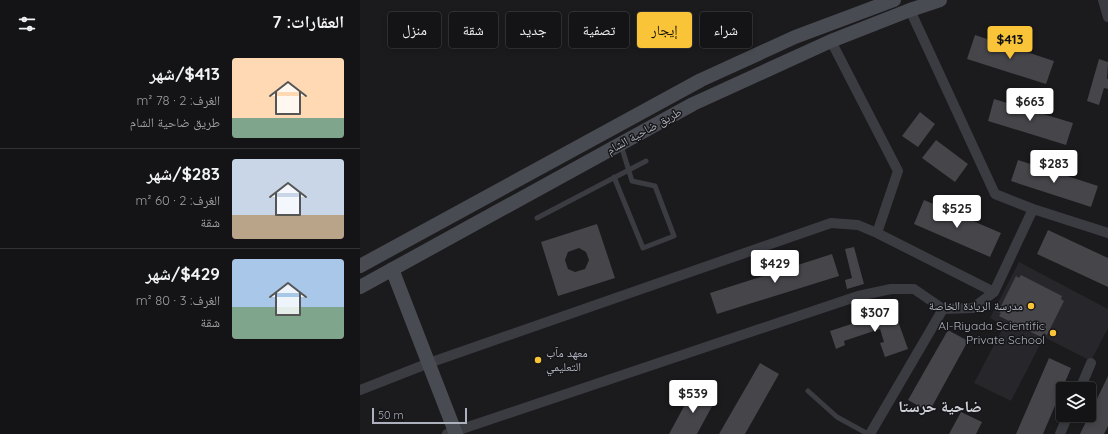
<!DOCTYPE html>
<html lang="ar">
<head>
<meta charset="utf-8">
<style>
	body { margin:0; font-family:Quicksand,"Noto Naskh Arabic",sans-serif; background:#1d1d1f; color:#f1f3f6; direction:rtl; height:100vh; display:flex; flex-direction:column; font-size:15px; white-space:nowrap }
	* { box-sizing:border-box; margin:0 }
	p { font-size:13px; color:#9d9ea1 }
	.icon { flex:none; width:22px; height:22px; fill:none; stroke:currentColor; stroke-width:2; stroke-linecap:round; stroke-linejoin:round }
	.map { position:relative; flex:1; overflow:hidden; direction:ltr }
	.drawer { display:flex; flex-direction:column; background:#141416; width:360px }
	.drawer>* { flex:none }
	.banner { position:absolute; left:12px; top:12px; width:380px; height:36px; direction:rtl; display:flex; gap:8px }
	.fabs { position:absolute; left:696px; top:382px; display:grid; gap:8px }
	.fabs a { display:grid; place-items:center; width:40px; height:40px; border-radius:4px; background:#141416; box-shadow:0 2px 6px #0003,0 0 0 1px #333335; font-size:20px }
	.scale { position:absolute; left:12px; bottom:10px; width:95px; box-sizing:border-box; padding-left:4px; border:2px solid #adb1bd; border-top:0; font-size:11px; line-height:14px; white-space:nowrap; color:#adb1bd; -webkit-text-stroke:3px #161518; paint-order:stroke }
	.price { position:absolute; translate:-50% -34px; padding:0 9px; border-radius:4px; background:#fff; color:#222; font-size:13px; line-height:26px; filter:drop-shadow(0 1px 2px #0008) }
	.price::after { content:''; position:absolute; left:50%; top:24px; width:12px; height:9px; margin-left:-6px; background:inherit; clip-path:polygon(0 0,100% 0,50% 100%) }
	.price.active { background:#f9c437; color:#111 }
	ul { padding:0; list-style:none }
	li { display:flex; align-items:center; gap:12px; height:100px; padding:0 16px }
	li+li { border-top:1px solid #333335 }
	li span { display:grid; place-items:center; flex:none; width:112px; height:80px; border-radius:4px; color:#555 }
	li>.icon { margin-inline-start:auto }
	span .icon { width:48px; height:48px; fill:#fffc; stroke-width:1 }
	li b { font-size:17px }
	h2 { display:flex; justify-content:space-between; align-items:center; height:48px; padding:0 16px; font-size:17px }
	.tag { padding:0 14px; border-radius:4px; background:#141416; box-shadow:0 2px 6px #0003,0 0 0 1px #333335; font-size:14px; line-height:36px }
	.tag.active { background:#f9c437; color:#111 }
	main { display:flex; flex:1; min-height:0 }
	.map>svg:first-child { display:block }
</style>
</head>
<body>
<main>
<div class="map">
<svg width="748" height="434" viewBox="0 0 748 434">
	<rect width="100%" height="100%" fill="#1b1a1d"/>
	<path fill="#27262a" d="M659,262L748,309V328L731,361L684,337L651,401L614,383L644,326L630,318Z"/>
	<path fill="#45454a" fill-rule="evenodd" d="M615,35L694,61L686,84L607,59Z
		M739,59L748,62L747,79H748V89L744,88L739,105L727,101Z
		M634,99L713,123L706,145L628,121Z
		M560,112L575,124L558,147L542,136Z
		M576,140L608,164L595,182L562,158Z
		M658,160L738,186L731,207L651,181Z
		M564,200L641,233L630,257L554,224Z
		M237,224L255,278L198,296L181,242ZM219,248L226,252L229,260L225,269L215,272L208,269L205,260L208,252Z
		M688,230L748,258V287L677,254Z
		M494,247L504,284L487,289L485,280L492,278L485,249Z
		M472,254L479,276L357,314L350,293Z
		M661,275L702,296L701,299L704,301L687,335L684,333L681,337L639,316L641,313L638,312L656,276L659,278Z
		M534,310L548,349L525,357L520,343L524,342L520,329L484,341L485,345L476,349L470,331Z
		M588,330L608,341L569,412L548,400Z
		M689,358L711,368L683,434H656Z
		M400,363L419,374L385,434H359Z
		M748,376V426L744,434H720Z
		M334,388L356,399L337,434H309Z
		M601,412L622,422L616,434H589Z"/>
	<g fill="none" stroke-linecap="round" stroke-linejoin="round">
		<path stroke="#3b3c42" stroke-width="5" d="M254,177L283,248L314,236L295,186L272,181L261,145
			M177,218L286,161
			M448,391L477,417L508,434"/>
		<path stroke="#3b3c42" stroke-width="10" d="M743,0L748,17
			M550,10L635,194L673,209L748,233
			M471,41L538,171L517,233
			M720,389L731,363
			M0,390L69,363L471,223L498,225L517,233L634,292
			M87,434L498,296L531,289H554L583,309L613,308L634,292L673,209
			M510,434L583,309
			M700,434L708,415"/>
		<path stroke="#494b52" stroke-width="14" d="M0,266L341,80L435,37L534,0
			M32,269L96,434
			M0,287L333,104L471,41L550,10L580,0"/>
	</g>
	<g fill="#f9c437" stroke="#161518" stroke-width="1.5">
		<circle cx="671" cy="306" r="4"/>
		<circle cx="693" cy="333" r="4"/>
		<circle cx="178" cy="360" r="4"/>
	</g>
	<g text-anchor="middle" stroke-width="3" stroke-linejoin="round" paint-order="stroke">
		<g font-size="12" fill="#adb1bd" stroke="#161518">
			<text transform="translate(284 131) rotate(-29)" y="4">طريق ضاحية الشام</text>
		</g>
		<g font-size="12" fill="#adb1bd" stroke="#161518" text-anchor="end">
			<text x="663" y="310">مدرسة الريادة الخاصة</text>
			<text x="685" y="330">Al-Riyada Scientific<tspan x="685" dy="14">Private School</tspan></text>
			<text x="186" y="357" text-anchor="start">معهد مآب<tspan x="186" dy="14">التعليمي</tspan></text>
		</g>
		<g font-size="16" font-weight="bold" fill="#ced0d9" stroke="#161518">
			<text x="580" y="412">ضاحية حرستا</text>
		</g>
	</g>
</svg>
<div class="fabs">
<a><svg class="icon" aria-label="layers" viewBox="0 0 24 24"><path d="M12 4l9 5-9 5-9-5zM3 14l9 5 9-5"/></svg></a>
</div>
<div class="scale">50 m</div>
<b class="price active" style="left:650px;top:60px">$413</b>
<b class="price" style="left:670px;top:122px">$663</b>
<b class="price" style="left:694px;top:184px">$283</b>
<b class="price" style="left:597px;top:229px">$525</b>
<b class="price" style="left:415px;top:284px">$429</b>
<b class="price" style="left:515px;top:333px">$307</b>
<b class="price" style="left:333px;top:414px">$539</b>
<div class="banner">
<a class="tag">شراء</a>
<a class="tag active">إيجار</a>
<a class="tag">تصفية</a>
<a class="tag">جديد</a>
<a class="tag">شقة</a>
<a class="tag">منزل</a>
</div>
</div>
<section class="drawer">
<h2>العقارات: 7<svg class="icon" aria-label="filters" viewBox="0 0 24 24"><path d="M4 7h16M4 17h16"/><circle cx="9" cy="7" r="2"/><circle cx="15" cy="17" r="2"/></svg></h2>
<ul>
<li><span style="background:linear-gradient(#ffd9b3 75%,#7fa58c 0)"><svg class="icon" aria-label="home" viewBox="0 0 24 24"><path d="M3 11l9-7 9 7M6 9v11h12V9"/></svg></span><div><b>$413/شهر</b><p>الغرف: 2 · 78 m²</p><p>طريق ضاحية الشام</p></div></li>
<li><span style="background:linear-gradient(#c9d6e8 70%,#b9a48a 0)"><svg class="icon" aria-label="home" viewBox="0 0 24 24"><path d="M3 11l9-7 9 7M6 9v11h12V9"/></svg></span><div><b>$283/شهر</b><p>الغرف: 2 · 60 m²</p><p>شقة</p></div></li>
<li><span style="background:linear-gradient(#a9c7e8 60%,#7fa58c 0)"><svg class="icon" aria-label="home" viewBox="0 0 24 24"><path d="M3 11l9-7 9 7M6 9v11h12V9"/></svg></span><div><b>$429/شهر</b><p>الغرف: 3 · 80 m²</p><p>شقة</p></div></li>
</ul>
</section>
</main>
</body>
</html>
